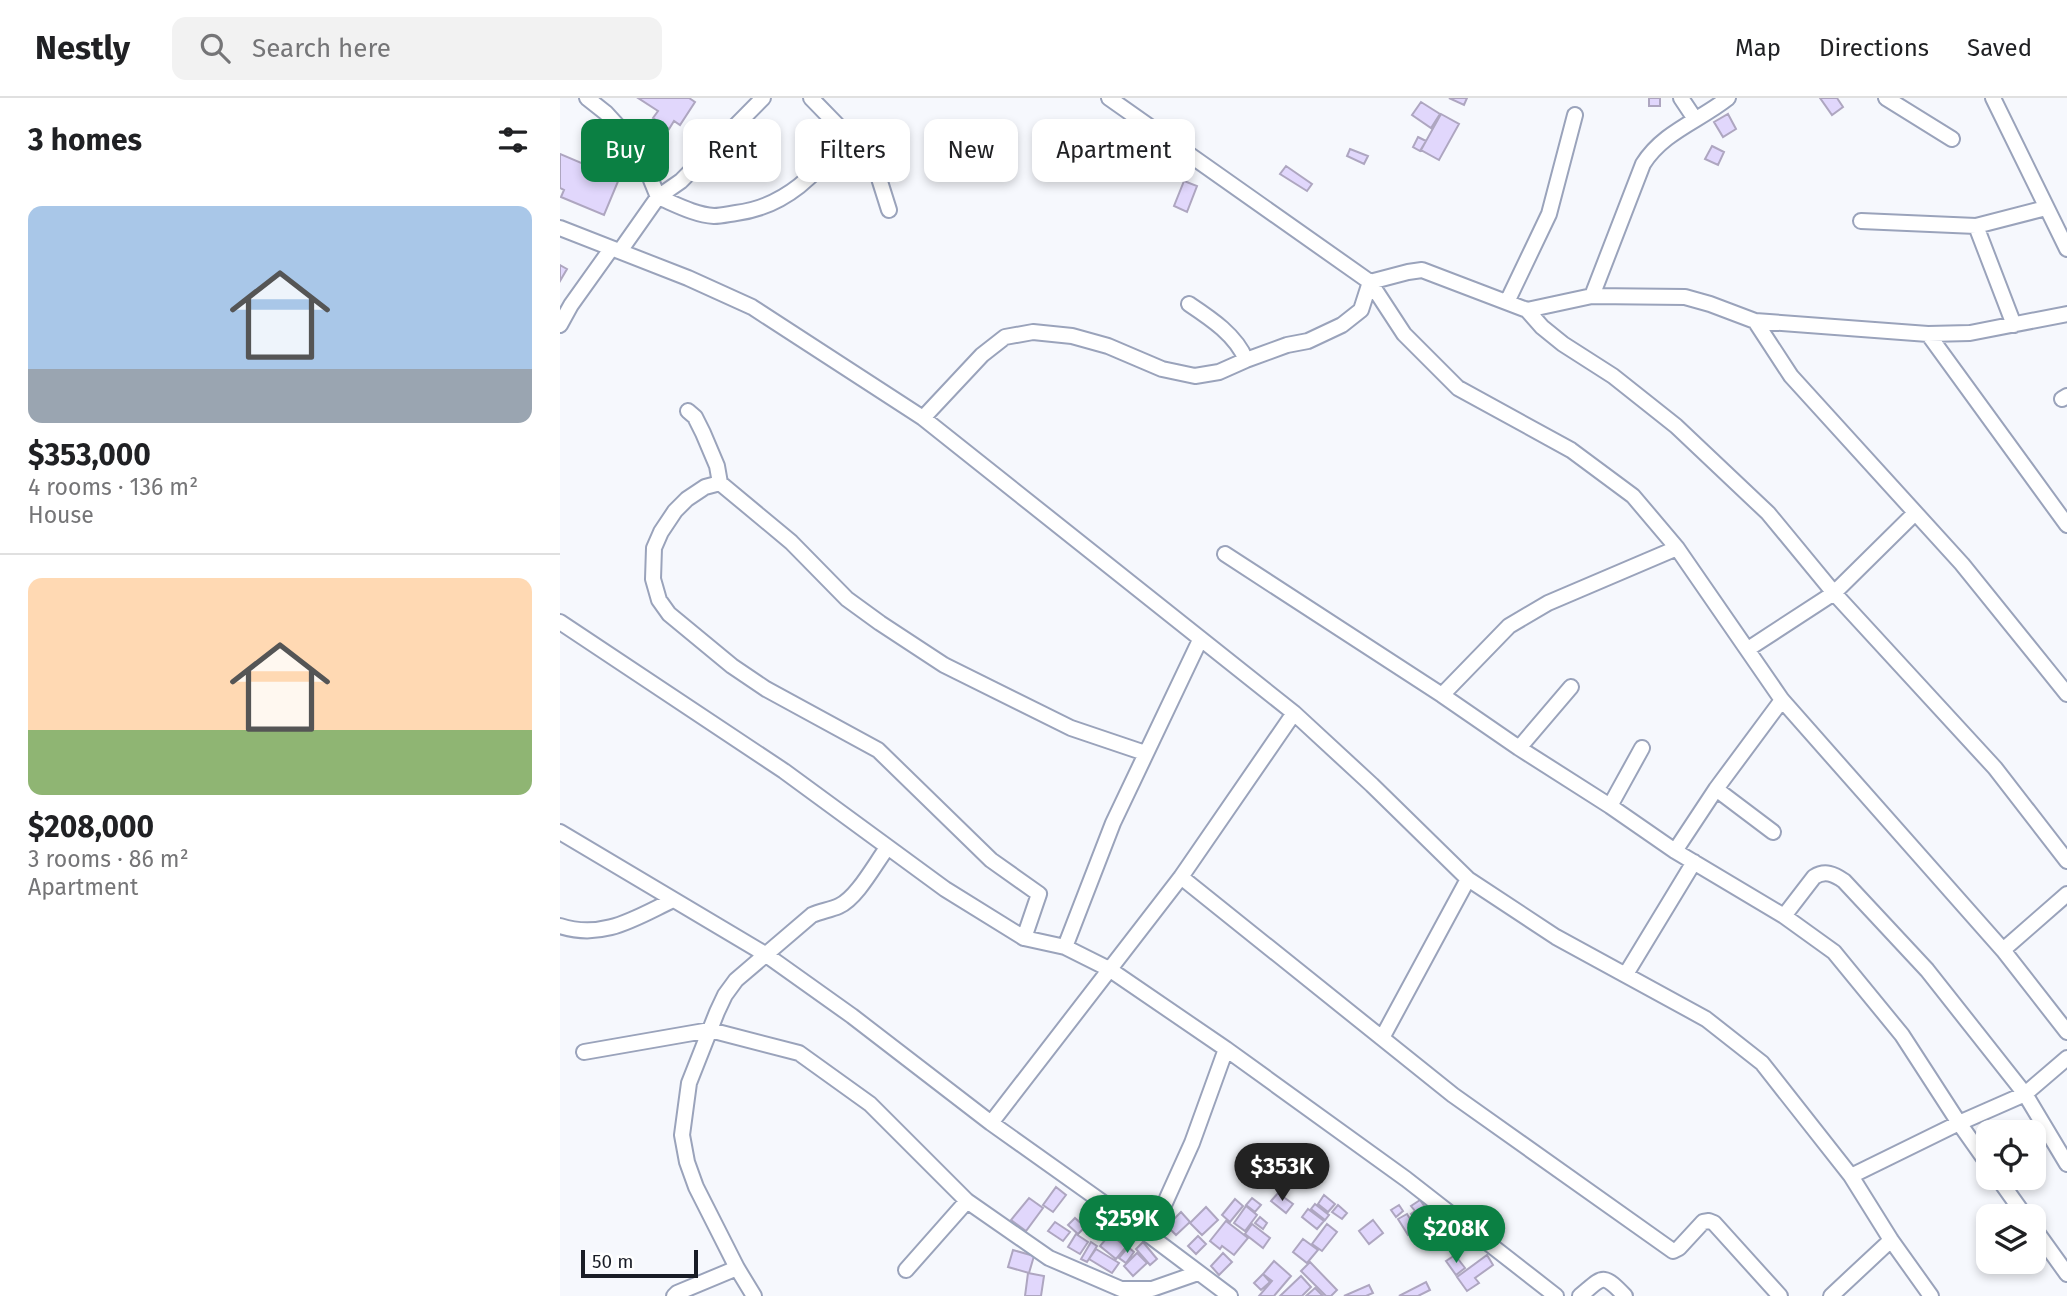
<!DOCTYPE html>
<html lang="en">
<head>
<meta charset="utf-8">
<style>
	body { margin:0; font-family:"Fira Sans",sans-serif; background:#f2f2f2; color:#202124; height:100vh; display:flex; flex-direction:column; font-size:26px; white-space:nowrap }
	* { box-sizing:border-box; margin:0 }
	p { font-size:23px; color:#757577 }
	.icon { flex:none; width:38px; height:38px; fill:none; stroke:currentColor; stroke-width:2; stroke-linecap:round; stroke-linejoin:round }
	.map { position:relative; flex:1; overflow:hidden }
	.details { display:flex; flex-direction:column; background:#fff; width:560px }
	.details>* { flex:none }
	.top-card { position:absolute; left:21px; top:21px; width:665px; height:63px; display:flex; gap:14px }
	.controls { position:absolute; left:1416px; top:1022px; display:grid; gap:14px }
	.controls a { display:grid; place-items:center; width:70px; height:70px; border-radius:14px; background:#fff; box-shadow:0 4px 10px #0003; font-size:35px }
	.scale { position:absolute; left:21px; bottom:18px; width:117px; box-sizing:border-box; padding-left:7px; border:4px solid #191d26; border-top:0; font-size:19px; line-height:24px; white-space:nowrap; color:#191d26; -webkit-text-stroke:5px #fff; paint-order:stroke }
	.price { position:absolute; translate:-50% -60px; padding:0 16px; border-radius:24px; background:#0b8043; color:#fff; font-size:23px; line-height:46px; filter:drop-shadow(0 2px 4px #0008) }
	.price::after { content:''; position:absolute; left:50%; top:42px; width:21px; height:16px; margin-left:-10px; background:inherit; clip-path:polygon(0 0,100% 0,50% 100%) }
	.price.on { background:#222; color:#fff }
	ul { padding:0; list-style:none }
	li { display:grid; align-content:center; gap:14px; height:371px; padding:0 28px }
	li+li { border-top:2px solid #e0e0e0 }
	li span { display:grid; place-items:center; height:217px; border-radius:14px; color:#555 }
	li>.icon { margin-inline-start:auto }
	span .icon { width:126px; height:126px; fill:#fffc; stroke-width:1 }
	li b { font-size:30px }
	h2 { display:flex; justify-content:space-between; align-items:center; height:84px; padding:0 28px; font-size:30px }
	.pill { padding:0 24px; border-radius:14px; background:#fff; box-shadow:0 4px 10px #0003; font-size:24px; line-height:63px }
	.pill.on { background:#0b8043; color:#fff }
	header { display:flex; align-items:center; gap:42px; box-sizing:border-box; height:98px; padding:0 35px; background:#fff; border-bottom:2px solid #e0e0e0 }
	header strong { font-size:33px }
	nav { display:flex; gap:38px; margin-inline-start:auto; font-size:24px }
	.search { width:490px; height:63px; background:#f2f2f2; display:flex; align-items:center; gap:18px; box-sizing:border-box; padding:0 24px; border-radius:14px; color:#757577; font-size:26px }
	main { display:flex; flex:1; min-height:0 }
	.map>svg:first-child { display:block }
</style>
</head>
<body>
<header>
<strong>Nestly</strong>
<div class="search"><svg class="icon" aria-label="search" viewBox="0 0 24 24"><circle cx="10" cy="10" r="6"/><path d="M15 15l6 6"/></svg>Search here</div>
<nav><a>Map</a><a>Directions</a><a>Saved</a></nav>
</header>
<main>
<section class="details">
<h2>3 homes<svg class="icon" aria-label="filters" viewBox="0 0 24 24"><path d="M4 7h16M4 17h16"/><circle cx="9" cy="7" r="2"/><circle cx="15" cy="17" r="2"/></svg></h2>
<ul>
<li><span style="background:linear-gradient(#a9c7e8 75%,#9aa5b1 0)"><svg class="icon" aria-label="home" viewBox="0 0 24 24"><path d="M3 11l9-7 9 7M6 9v11h12V9"/></svg></span><div><b>$353,000</b><p>4 rooms · 136 m²</p><p>House</p></div></li>
<li><span style="background:linear-gradient(#ffd9b3 70%,#8fb573 0)"><svg class="icon" aria-label="home" viewBox="0 0 24 24"><path d="M3 11l9-7 9 7M6 9v11h12V9"/></svg></span><div><b>$208,000</b><p>3 rooms · 86 m²</p><p>Apartment</p></div></li>
</ul>
</section>
<div class="map">
<svg width="1507" height="1198" viewBox="0 0 1507 1198">
	<rect width="100%" height="100%" fill="#f6f8fd"/>
	<path fill="#e1d7fc" stroke="#aea6c0" stroke-width="2" d="M78,0H129L135,4L120,27L114,23L109,31L93,20L98,13Z
		M889,0H907L904,7Z
		M1089,0H1100V8H1089Z
		M1260,0H1277L1283,9L1272,17Z
		M861,4L880,16L871,30L852,17Z
		M881,16L899,26L879,62L861,52Z
		M1168,16L1176,31L1163,39L1154,24Z
		M858,39L866,43L860,53L853,49Z
		M1152,48L1164,54L1158,67L1145,61Z
		M790,51L808,58L804,66L787,58Z
		M0,56L59,81L44,117L1,99L4,92L0,90Z
		M726,68L752,86L747,93L720,76Z
		M624,83L637,88L627,114L614,108Z
		M0,167L7,171L0,183Z
		M496,1089L506,1097L493,1114L483,1107Z
		M718,1095L733,1106L726,1115L711,1103Z
		M764,1097L775,1106L768,1114L758,1106Z
		M469,1100L483,1110L466,1133L451,1122Z
		M692,1100L701,1107L695,1114L686,1107Z
		M675,1101L683,1108L670,1124L662,1117Z
		M860,1102L867,1112L855,1121L851,1116L855,1113L851,1108Z
		M533,1105L541,1111L528,1127L520,1121Z
		M755,1106L769,1117L765,1122L751,1111Z
		M778,1107L787,1115L782,1121L772,1114Z
		M839,1107L843,1113L836,1119L831,1112Z
		M686,1108L697,1117L685,1133L674,1125Z
		M646,1109L658,1122L642,1137L630,1125Z
		M748,1111L764,1123L757,1131L742,1119Z
		M621,1114L630,1124L616,1137L607,1128Z
		M847,1116L857,1132L848,1137L838,1121Z
		M700,1119L707,1125L703,1131L695,1125Z
		M515,1120L525,1129L518,1136L508,1127Z
		M813,1122L823,1135L809,1146L799,1133Z
		M666,1123L688,1140L674,1157L662,1148L660,1151L650,1143Z
		M495,1124L510,1134L503,1143L488,1133Z
		M692,1126L710,1140L703,1150L685,1136Z
		M767,1126L777,1134L762,1153L752,1146Z
		M516,1136L528,1144L520,1156L508,1149Z
		M550,1136L566,1149L556,1161L540,1148Z
		M638,1138L646,1146L636,1156L628,1148Z
		M743,1141L758,1152L747,1165L733,1154Z
		M531,1144L537,1148L527,1164L521,1161Z
		M583,1144L597,1161L590,1167L576,1151Z
		M568,1149L574,1154L566,1165L559,1160Z
		M536,1151L559,1165L552,1175L529,1161Z
		M453,1152L474,1158L469,1175L448,1169Z
		M577,1155L587,1165L573,1178L564,1168Z
		M663,1155L672,1164L659,1177L651,1168Z
		M895,1157L905,1170L896,1177L886,1163Z
		M927,1157L933,1167L915,1180L919,1185L907,1193L897,1179Z
		M714,1163L731,1178L714,1198H699L712,1183L703,1176Z
		M750,1164L777,1192L771,1198H766L741,1173Z
		M468,1175L484,1178L481,1198H465Z
		M703,1176L710,1184L701,1192L694,1185Z
		M741,1178L751,1189L742,1198H720Z
		M866,1184L870,1192L858,1198H839Z
		M809,1187L813,1195L806,1198H784Z
		M755,1190L763,1198H746Z"/>
	<g fill="none" stroke-linecap="round" stroke-linejoin="round">
		<defs>
			<path id="street" d="M27,0L46,15L78,50L98,99C115,106 135,117 154,118C161,118 169,116 176,115C225,109 259,75 286,36
				M251,0L286,36L317,74L329,112
				M1121,0L1135,21
				M1326,0L1392,41
				M1433,0L1507,151
				M1301,123L1416,128L1486,110
				M1416,128L1454,227
				M0,130L128,180L192,209L363,320L734,615L812,687L908,781L996,839L1146,921L1202,965L1291,1078L1331,1142L1371,1198
				M60,153L98,99L121,83L203,0
				M1032,198L1083,66C1103,34 1139,23 1168,0
				M947,204L989,116L1015,17
				M629,206C650,220 676,237 686,262
				M967,212L1032,198L1125,199L1150,206L1195,223L1368,236L1410,235L1507,216
				M1195,223L1231,278L1402,466L1507,596
				M0,227L11,207L51,151
				M1368,236L1507,427
				M1502,301L1507,298
				M128,313L135,319L143,335L157,368L160,385L231,444L287,501L320,525L384,567L511,630L585,655
				M363,320L422,257L445,239L473,234L512,238L548,248L602,271L635,278L659,274L686,262L727,247L748,243L782,227L801,212L810,184L549,0
				M160,385L145,389L127,401L115,413L101,434L94,450L93,481L99,502L109,516L172,568L206,591L318,652L431,762L479,796L464,840
				M665,456L882,597L959,650L1050,708L1115,753L1224,818L1274,854L1342,937L1399,1025L1428,1066
				M0,524L224,673L385,791L464,840L505,849L549,871L666,951L846,1081L996,1198
				M1188,551L1274,495L1355,415
				M882,597L949,528L988,505L1117,450
				M959,650L1011,589
				M1156,691L1213,734
				M1050,708L1082,650
				M0,734L205,856L292,918L431,1025L590,1138L670,1198
				M1115,753L1156,691L1222,602
				M1507,763L1435,670L1274,495L1208,415L1116,328L1053,278L1003,246L982,229L967,212L862,172L848,174L810,184L844,236L898,290L1011,352L1073,398L1117,450L1222,602L1443,852L1507,934
				M621,779L893,997L1113,1153L1119,1150L1143,1124L1149,1123L1154,1125L1220,1198
				M1224,818L1254,779C1265,772 1274,776 1284,783L1367,872L1465,996L1507,1066
				M0,828C43,842 75,820 113,802
				M505,849L553,725L640,542
				M1443,852L1507,796
				M1066,876L1134,764
				M822,940L908,781
				M24,954L150,932L239,955L310,1006L407,1103L489,1160L561,1191H592L638,1175
				M431,1025L621,779L734,615
				M1291,1078L1399,1025L1465,996L1507,960
				M1438,1080L1465,1118
				M1474,1130L1507,1176
				M590,1138L632,1045L666,951
				M346,1172L407,1103
				M114,1198L117,1195L177,1170
				M194,1198L177,1170L136,1089L127,1064L122,1037L129,985L157,914L165,897L176,882L252,817C261,813 270,812 279,808C297,800 315,766 327,750
				M1020,1198C1043,1179 1042,1174 1065,1198
				M1271,1198L1331,1142"/>
		</defs>
		<use href="#street" stroke="#9aa3bb" stroke-width="18"/>
		<use href="#street" stroke="#fff" stroke-width="14"/>
	</g>
</svg>
<div class="controls">
<a><svg class="icon" aria-label="locate" viewBox="0 0 24 24"><circle cx="12" cy="12" r="6"/><path d="M12 2v4M12 18v4M2 12h4M18 12h4"/></svg></a>
<a><svg class="icon" aria-label="layers" viewBox="0 0 24 24"><path d="M12 4l9 5-9 5-9-5zM3 14l9 5 9-5"/></svg></a>
</div>
<div class="scale">50 m</div>
<b class="price on" style="left:722px;top:1105px">$353K</b>
<b class="price" style="left:567px;top:1157px">$259K</b>
<b class="price" style="left:896px;top:1167px">$208K</b>
<div class="top-card">
<a class="pill on">Buy</a>
<a class="pill">Rent</a>
<a class="pill">Filters</a>
<a class="pill">New</a>
<a class="pill">Apartment</a>
</div>
</div>
</main>
</body>
</html>
